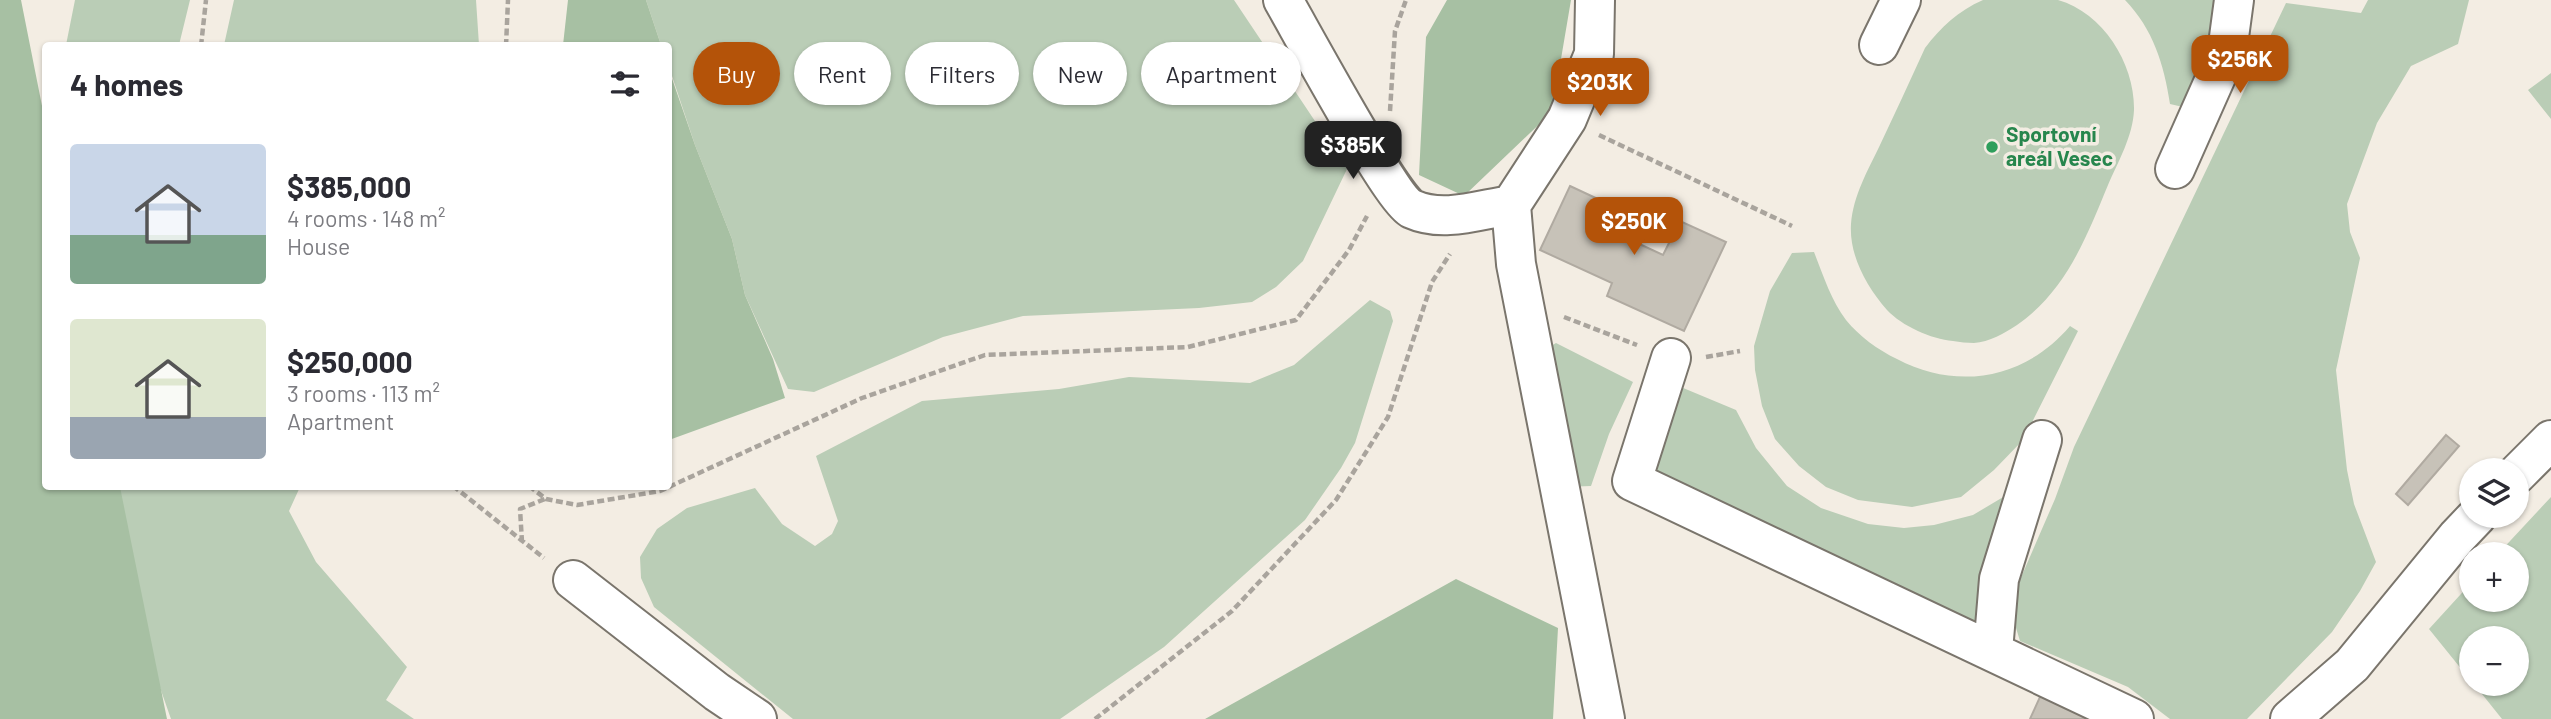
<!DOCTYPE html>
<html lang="en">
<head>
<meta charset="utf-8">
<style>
	body { margin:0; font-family:Barlow,sans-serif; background:#f2f2f3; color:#2b2b33; height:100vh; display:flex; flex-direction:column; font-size:26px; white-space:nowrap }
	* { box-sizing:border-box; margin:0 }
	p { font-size:23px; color:#7c7c81 }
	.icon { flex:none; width:38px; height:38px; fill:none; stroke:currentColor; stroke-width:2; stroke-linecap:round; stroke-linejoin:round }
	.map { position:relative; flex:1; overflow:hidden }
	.drawer { position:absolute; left:42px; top:42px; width:630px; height:448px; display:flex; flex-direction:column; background:#fff; border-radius:7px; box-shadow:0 2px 5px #0004 }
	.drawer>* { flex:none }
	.guide { position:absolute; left:693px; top:42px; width:665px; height:63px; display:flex; gap:14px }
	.fabs { position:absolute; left:2459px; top:458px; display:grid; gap:14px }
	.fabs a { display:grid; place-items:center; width:70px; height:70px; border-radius:50%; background:#fff; box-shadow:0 2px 5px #0004; font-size:35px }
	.price { position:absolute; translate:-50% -60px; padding:0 16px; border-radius:14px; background:#b45309; color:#fff; font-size:23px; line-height:46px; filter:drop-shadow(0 2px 4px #0008) }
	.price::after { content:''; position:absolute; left:50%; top:42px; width:21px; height:16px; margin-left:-10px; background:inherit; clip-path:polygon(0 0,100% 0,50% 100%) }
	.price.selected { background:#222; color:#fff }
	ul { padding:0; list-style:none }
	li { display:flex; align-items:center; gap:21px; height:175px; padding:0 28px }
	li span { display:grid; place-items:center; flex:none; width:196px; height:140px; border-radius:7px; color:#555 }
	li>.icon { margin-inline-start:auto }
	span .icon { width:84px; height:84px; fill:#fffc; stroke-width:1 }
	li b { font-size:30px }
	h2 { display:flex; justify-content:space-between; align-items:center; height:84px; padding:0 28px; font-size:30px }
	.tag { padding:0 24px; border-radius:32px; background:#fff; box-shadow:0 2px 5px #0004; font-size:24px; line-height:63px }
	.tag.selected { background:#b45309; color:#fff }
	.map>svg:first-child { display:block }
</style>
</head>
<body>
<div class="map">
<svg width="2551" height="719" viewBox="0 0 2551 719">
	<rect width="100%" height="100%" fill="#f3ede3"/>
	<path fill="#bacdb6" d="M75,0H190L179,45H66Z
		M234,0H476L479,45H224Z
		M646,0H1234L1347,169L1303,261L1276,287L1252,302L1199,308L1023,316L943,337L814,392L788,389L745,295L732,239L695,145L669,67L668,46L661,45Z
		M1983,0H2058C2104,13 2135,65 2134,110C2133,136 2118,162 2108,185C2086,238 2066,291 2017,325C2005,333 1989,342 1974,343C1967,343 1960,342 1953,341C1931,339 1902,326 1887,310C1867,287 1849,256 1851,224C1853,196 1868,170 1880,145C1895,113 1910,81 1925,48C1941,27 1958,11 1983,0Z
		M2125,0H2217L2208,55L2183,107L2170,104C2164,64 2153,29 2125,0Z
		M2368,0H2469L2458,44L2411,66L2377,123L2347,204L2350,232L2360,258L2336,370L2347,470L2354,504L2376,562L2360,591L2332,632L2247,719H2170L2128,687L2020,641L2009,605L2055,499L2074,447L2286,3L2361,13Z
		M2551,73V119L2528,90Z
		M1814,252C1823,275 1831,300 1846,320C1859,336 1878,350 1897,359C1958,391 2025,379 2070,326L2078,331L2023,440L1994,470L1961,497L1912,507L1858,500L1826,487L1799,466L1775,439L1762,406L1755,370L1754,346L1770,291L1792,253Z
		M1370,300L1390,311L1393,321L1355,443L1341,468L1305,520L1164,647L1060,719H793L654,607L641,578L640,557L657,529L687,508L755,488L782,524L815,546L832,534L838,521L816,456L922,401L1059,389L1129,377L1250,383L1294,365Z
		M1556,343L1633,382L1609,434L1591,486L1564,487L1546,349Z
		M1676,385L1736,410L1756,448L1787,486L1821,508L1868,524L1904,528L1934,525L1973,515L2015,490L1980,626L1647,469Z
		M117,487H300L289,511L316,562L407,667L386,700L414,719H171L157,679Z
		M2551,497V719H2502L2474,684H2516V639H2471V681L2429,629L2471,583V600H2516V555H2497Z"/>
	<path fill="#a7c0a3" d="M0,0H21L45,121L46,486L120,487L167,719H0Z
		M568,0H646L661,45H563Z
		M1447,0H1571L1552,112L1464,196L1419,175L1426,37Z
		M668,67L695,145L732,239L745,295L773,359L785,398L669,440Z
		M1456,579L1558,628L1553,719H1205Z"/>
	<path fill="#c7c2b8" stroke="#b0aaa1" stroke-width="2" d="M1570,186L1645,221L1635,242L1663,255L1680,221L1726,242L1684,331L1607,296L1612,283L1540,250Z
		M2446,435L2459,446L2408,505L2396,494Z
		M2044,688L2092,710L2088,719H2030Z"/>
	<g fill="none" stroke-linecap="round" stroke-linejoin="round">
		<defs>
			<path id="minor" d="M1283,0C1301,31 1392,200 1412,209C1443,223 1478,210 1511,205
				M1595,0L1594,54L1567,119L1511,205L1516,264L1605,719
				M1879,45L1901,0
				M2175,169L2227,52L2234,0
				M1671,358L1632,481L2134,719
				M2516,475L2551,440
				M573,580L717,692L757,719
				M1993,651L1999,579L2042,440
				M2290,719L2352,665L2457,537L2477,516"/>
		</defs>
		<use href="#minor" stroke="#7a756c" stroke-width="42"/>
		<path stroke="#a9a49d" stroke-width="4.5" stroke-dasharray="7 3.5" stroke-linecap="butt" d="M201,46L206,0
			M506,46L508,0
			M1390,111L1395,31L1406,0
			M1599,135L1792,226
			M1564,317L1637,345
			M1706,357L1740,351
			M453,486L544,558
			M529,486L546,499L577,505L660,491L862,398L985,355L1188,347L1296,320L1349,250L1367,216
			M522,542L520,509L545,499
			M1095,719L1232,611L1336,500L1388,417L1432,282L1450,254"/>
		<use href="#minor" stroke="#fff" stroke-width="38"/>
	</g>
	<circle fill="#2e9e5b" stroke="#f3ede3" stroke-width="2.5" cx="1992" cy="147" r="7"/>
	<g text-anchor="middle" stroke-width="7" stroke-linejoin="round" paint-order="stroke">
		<g font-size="21" font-weight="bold" fill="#27864d" stroke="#f3ede3" text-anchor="start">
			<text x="2006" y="142">Sportovní<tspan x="2006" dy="24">areál Vesec</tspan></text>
		</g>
	</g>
</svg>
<div class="fabs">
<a><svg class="icon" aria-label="layers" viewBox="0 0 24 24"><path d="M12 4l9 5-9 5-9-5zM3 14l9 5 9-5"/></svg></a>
<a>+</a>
<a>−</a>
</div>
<b class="price" style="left:2240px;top:95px">$256K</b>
<b class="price" style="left:1600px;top:118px">$203K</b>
<b class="price selected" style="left:1353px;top:181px">$385K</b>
<b class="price" style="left:1634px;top:257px">$250K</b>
<div class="guide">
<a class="tag selected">Buy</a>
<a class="tag">Rent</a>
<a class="tag">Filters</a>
<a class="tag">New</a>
<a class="tag">Apartment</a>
</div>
<section class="drawer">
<h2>4 homes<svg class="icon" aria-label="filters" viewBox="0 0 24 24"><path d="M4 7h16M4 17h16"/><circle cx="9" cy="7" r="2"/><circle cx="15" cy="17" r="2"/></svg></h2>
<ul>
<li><span style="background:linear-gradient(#c9d6e8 65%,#7fa58c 0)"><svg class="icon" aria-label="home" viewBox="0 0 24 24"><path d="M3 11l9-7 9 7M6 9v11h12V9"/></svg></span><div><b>$385,000</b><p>4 rooms · 148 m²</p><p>House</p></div></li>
<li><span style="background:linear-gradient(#dfe7d0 70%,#9aa5b1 0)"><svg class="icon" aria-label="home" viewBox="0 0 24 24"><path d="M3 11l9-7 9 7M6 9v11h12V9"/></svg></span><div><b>$250,000</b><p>3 rooms · 113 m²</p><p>Apartment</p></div></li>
</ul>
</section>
</div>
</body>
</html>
